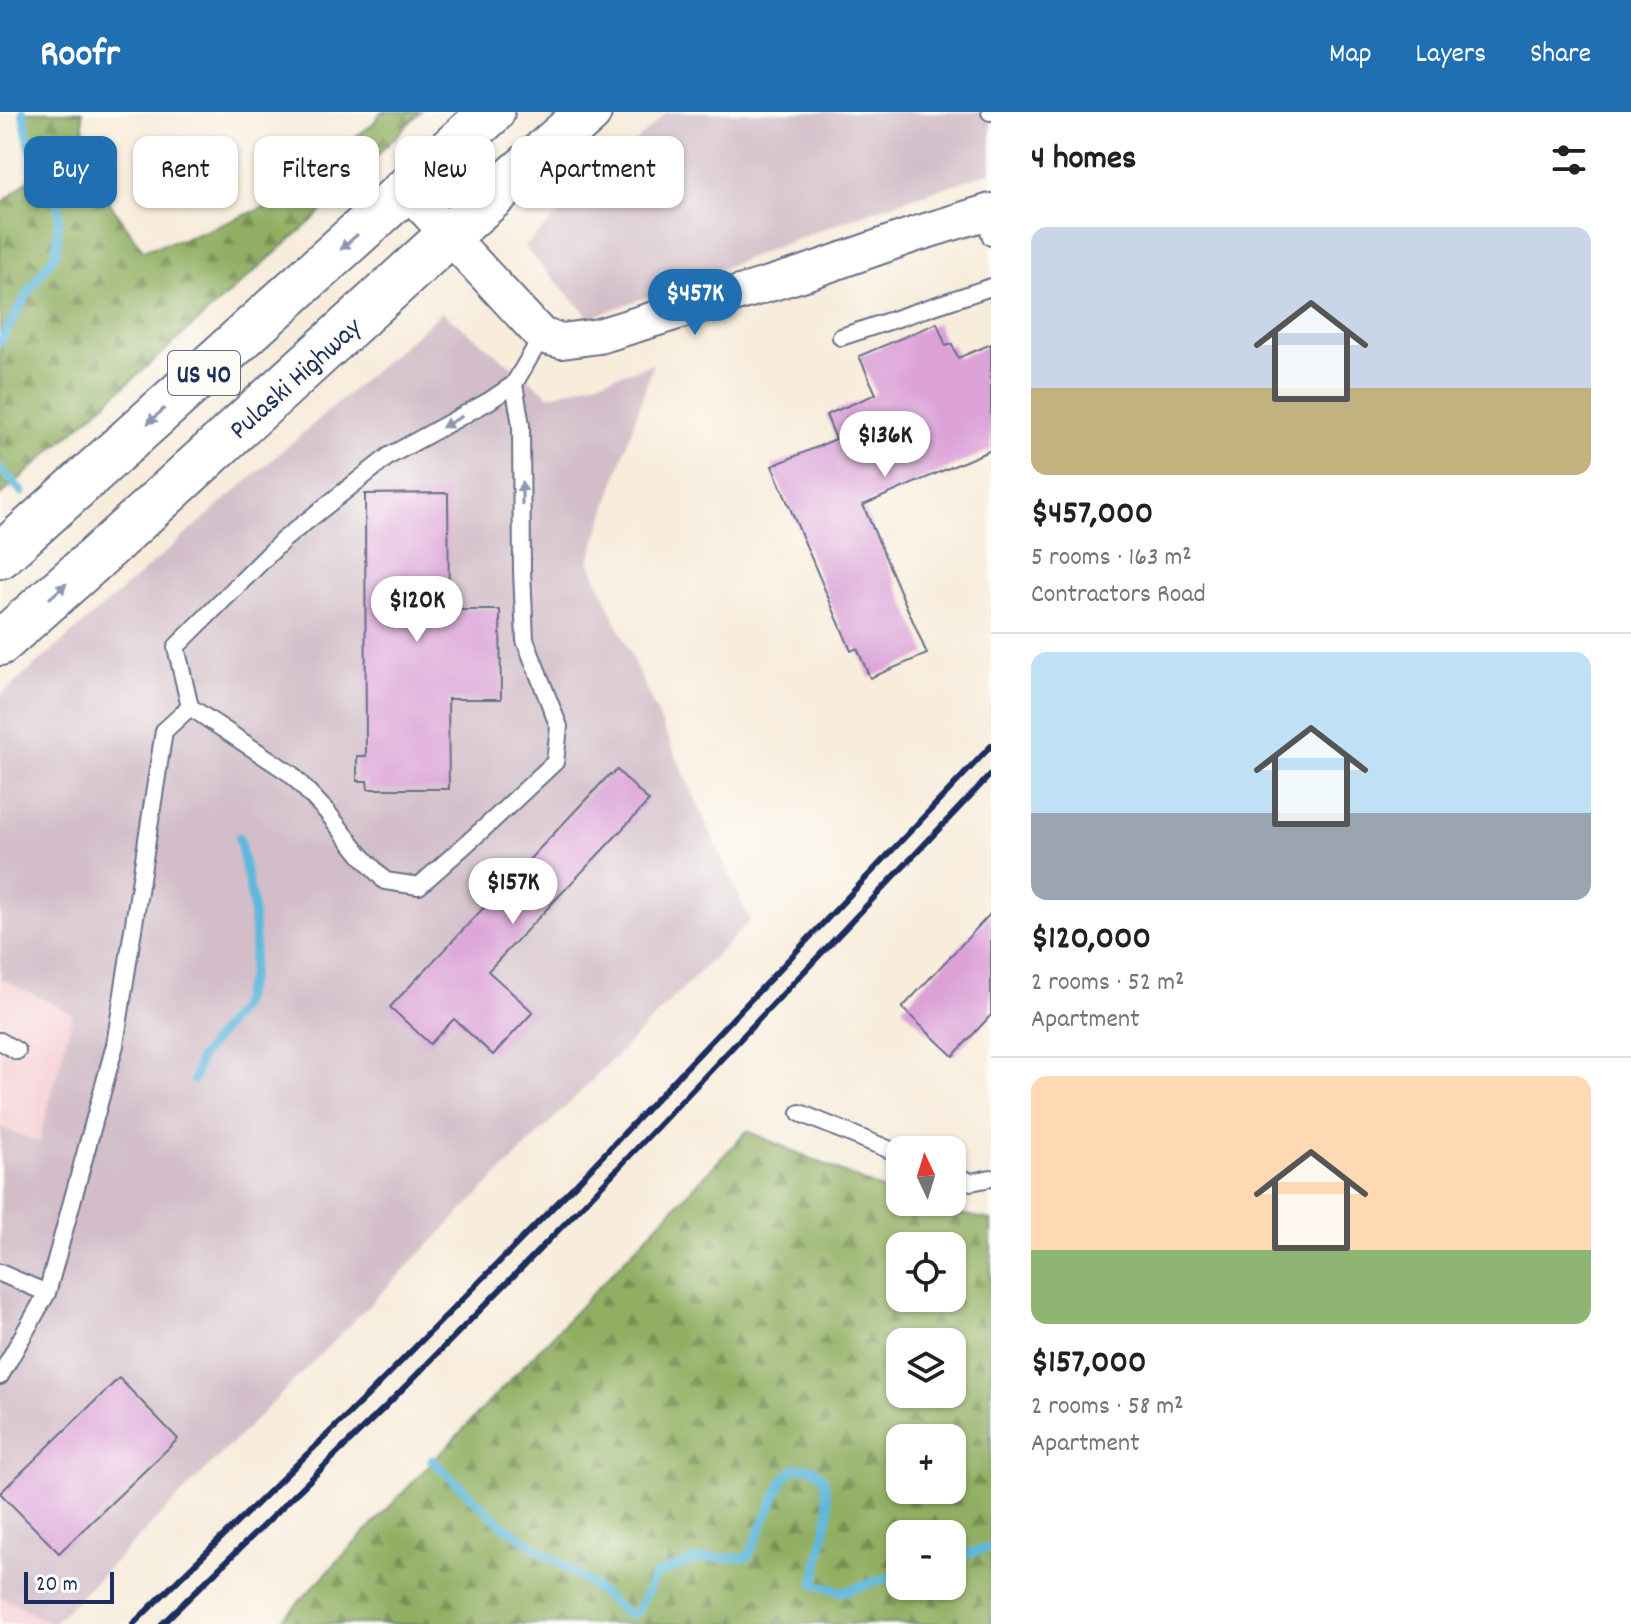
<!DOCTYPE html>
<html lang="en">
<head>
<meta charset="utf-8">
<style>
	body { margin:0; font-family:Dekko,sans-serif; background:#f2f2f2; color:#202124; height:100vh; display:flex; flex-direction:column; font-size:30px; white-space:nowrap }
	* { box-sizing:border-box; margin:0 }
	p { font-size:26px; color:#757577 }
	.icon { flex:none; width:44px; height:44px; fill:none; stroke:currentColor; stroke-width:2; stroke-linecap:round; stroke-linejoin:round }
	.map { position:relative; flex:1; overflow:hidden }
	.side { display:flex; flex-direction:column; background:#fff; width:640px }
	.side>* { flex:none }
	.hud { position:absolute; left:24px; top:24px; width:760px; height:72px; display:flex; gap:16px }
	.needle { width:52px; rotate:356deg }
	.controls { position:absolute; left:886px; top:1024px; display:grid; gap:16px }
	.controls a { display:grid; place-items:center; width:80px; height:80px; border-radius:16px; background:#fff; box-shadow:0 2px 6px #0004; font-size:40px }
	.scale { position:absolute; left:24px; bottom:20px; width:90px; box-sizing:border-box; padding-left:8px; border:4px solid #1b2f5e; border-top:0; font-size:22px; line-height:28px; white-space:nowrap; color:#1b2f5e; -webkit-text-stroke:6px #fdfcf7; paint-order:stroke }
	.price { position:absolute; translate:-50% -68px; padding:0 18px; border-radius:28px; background:#fff; color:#222; font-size:26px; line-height:52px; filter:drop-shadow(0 2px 4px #0008) }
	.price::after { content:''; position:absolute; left:50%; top:48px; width:24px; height:18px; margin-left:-12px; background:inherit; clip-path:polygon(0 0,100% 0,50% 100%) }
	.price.selected { background:#1f6fb2; color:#fff }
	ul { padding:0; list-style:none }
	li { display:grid; align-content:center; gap:16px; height:424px; padding:0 40px }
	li+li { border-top:2px solid #e0e0e0 }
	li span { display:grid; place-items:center; height:248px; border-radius:16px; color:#555 }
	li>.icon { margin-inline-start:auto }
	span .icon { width:144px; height:144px; fill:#fffc; stroke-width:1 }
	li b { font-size:34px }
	h2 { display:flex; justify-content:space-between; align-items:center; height:96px; padding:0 40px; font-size:34px }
	.pill { padding:0 28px; border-radius:16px; background:#fff; box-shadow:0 2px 6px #0004; font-size:28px; line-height:72px }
	.pill.selected { background:#1f6fb2; color:#fff }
	header { display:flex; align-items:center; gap:48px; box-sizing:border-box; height:112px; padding:0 40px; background:#1f6fb2; color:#fff }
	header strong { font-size:38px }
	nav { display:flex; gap:44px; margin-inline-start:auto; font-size:28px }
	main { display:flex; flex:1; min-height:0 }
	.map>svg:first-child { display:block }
</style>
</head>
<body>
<header>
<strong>Roofr</strong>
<nav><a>Map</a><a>Layers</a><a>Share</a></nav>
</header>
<main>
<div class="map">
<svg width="991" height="1512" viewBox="0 0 991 1512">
	<defs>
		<pattern id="forest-firs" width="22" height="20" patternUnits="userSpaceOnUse" patternTransform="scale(2)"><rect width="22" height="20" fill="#91af62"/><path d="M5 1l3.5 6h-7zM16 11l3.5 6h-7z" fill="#768f54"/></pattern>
	</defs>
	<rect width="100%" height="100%" fill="#fdfcf7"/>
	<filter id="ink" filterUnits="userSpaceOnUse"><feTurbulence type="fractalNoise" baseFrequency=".0125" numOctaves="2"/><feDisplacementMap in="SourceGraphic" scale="16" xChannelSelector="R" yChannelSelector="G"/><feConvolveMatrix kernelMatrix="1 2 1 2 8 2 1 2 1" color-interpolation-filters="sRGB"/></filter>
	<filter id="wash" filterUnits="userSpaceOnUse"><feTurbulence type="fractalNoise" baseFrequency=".006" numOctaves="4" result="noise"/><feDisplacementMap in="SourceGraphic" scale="32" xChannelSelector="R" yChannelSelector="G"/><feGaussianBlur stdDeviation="1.8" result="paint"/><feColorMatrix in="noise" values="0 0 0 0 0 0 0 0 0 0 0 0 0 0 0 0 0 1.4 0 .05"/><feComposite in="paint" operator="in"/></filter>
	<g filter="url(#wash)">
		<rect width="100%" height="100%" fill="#f8ecdb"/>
		<path fill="#f7cfd5" d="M0,866L74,902L39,1030L0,1015Z
			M0,1484L50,1512H0Z"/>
		<path fill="#d2bdc8" d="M667,0H991V60L874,98L590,206L524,135Z
			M442,200L550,284L653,252L589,449L750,809L53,1512H50L0,1484V1015L39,1030L73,902L0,866V584Z"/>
		<path fill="url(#forest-firs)" stroke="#566f60" stroke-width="2" fill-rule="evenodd" d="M24,0H82L87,59L143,138L193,124L273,92L320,49L372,13L381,0H420L315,106L0,384V93L42,56Z
			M747,1019L900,1085V1090H911L920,1094L991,1108V1512H278ZM900,1134H952V1186H900ZM900,1230H952V1282H900ZM900,1326H952V1378H900ZM900,1422H952V1474H900Z"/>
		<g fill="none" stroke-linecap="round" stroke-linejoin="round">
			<path stroke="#5db8db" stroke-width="9" d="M0,230L31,176L56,141L59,101L53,69L30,35L23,0
				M0,356L22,380
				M194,968L200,946L240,896L251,864L255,832L253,793L239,725
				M432,1348L500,1411L586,1469L627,1502L637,1500L655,1463L697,1447L748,1445L784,1366L796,1356H812L824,1367L829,1399L814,1472L842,1480L900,1462
				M952,1446L991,1435"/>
		</g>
		<g id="blocks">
			<path fill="#dca2d8" d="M937,211L946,234L952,232L958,246L991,232V338L863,393L927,542L870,566L857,536L851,539L772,354L836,327L826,303L876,282L859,244Z
				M448,381L449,498H500L501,587H448L449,677H368L367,669H357V644H366L365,382Z
				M617,658L649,689L488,859L533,900L493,943L454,907L430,932L390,895L610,662L611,663Z
				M991,801V903L953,944L902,896Z
				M119,1266L178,1327L59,1441L0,1381Z"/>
		</g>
	</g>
	<g filter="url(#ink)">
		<use href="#blocks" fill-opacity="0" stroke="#68718a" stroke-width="2"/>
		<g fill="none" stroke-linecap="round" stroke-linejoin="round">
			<defs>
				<path id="service" d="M990,0H991
					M984,101L991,125
					M841,225L991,175
					M514,272L521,313L522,459L525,528L559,615L555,650L492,709L419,774L385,769L360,742L327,700L291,662L190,595L176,535L283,428L389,344L489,289L514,272L542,224
					M0,929L17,939
					M800,1001L900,1042
					M952,1062L971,1070L991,1066
					M0,1161L47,1181L115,933L164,619L190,595
					M0,1264L47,1181"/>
				<path id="minor" d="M407,78L542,224L562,229L599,224L805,161L913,123L991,99"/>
				<path id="trunk" d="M0,444L492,0
					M0,531L86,455L449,123L589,0"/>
			</defs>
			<use href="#service" stroke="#68718a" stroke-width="20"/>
			<use href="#minor" stroke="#68718a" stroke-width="38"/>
			<use href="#trunk" stroke="#68718a" stroke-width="48"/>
			<use href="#service" stroke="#fff" stroke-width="16"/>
			<use href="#minor" stroke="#fff" stroke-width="34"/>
			<use href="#trunk" stroke="#fff" stroke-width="44"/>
			<path stroke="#1b2f5e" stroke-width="6" d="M133,1512L371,1280L574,1074L991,634
				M162,1512L385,1295L587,1089L991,662"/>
		</g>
		<defs><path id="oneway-solid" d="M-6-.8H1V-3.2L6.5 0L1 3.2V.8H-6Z" transform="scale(2)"/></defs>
		<g fill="#8d97ae">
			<use href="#oneway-solid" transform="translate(349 130) rotate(138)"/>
			<use href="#oneway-solid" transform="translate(156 304) rotate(138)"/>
			<use href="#oneway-solid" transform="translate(452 310) rotate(151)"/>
			<use href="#oneway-solid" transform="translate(522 381) rotate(-90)"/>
			<use href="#oneway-solid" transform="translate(58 479) rotate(-41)"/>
		</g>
	</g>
	<g text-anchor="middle" stroke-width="6" stroke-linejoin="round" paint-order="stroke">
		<rect fill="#fdfcf7" stroke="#5f6c8c" stroke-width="2" x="168" y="239" width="72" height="44" rx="6"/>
		<g font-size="26" font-weight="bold" fill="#1b2f5e">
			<text x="204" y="270">US 40</text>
		</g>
		<g font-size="28" fill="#1b2f5e" stroke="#fdfcf7">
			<text transform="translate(294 265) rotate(-42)" y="10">Pulaski Highway</text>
		</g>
	</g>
</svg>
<div class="controls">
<a><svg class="needle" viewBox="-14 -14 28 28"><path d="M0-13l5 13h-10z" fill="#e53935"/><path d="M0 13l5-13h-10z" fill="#757577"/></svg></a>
<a><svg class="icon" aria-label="locate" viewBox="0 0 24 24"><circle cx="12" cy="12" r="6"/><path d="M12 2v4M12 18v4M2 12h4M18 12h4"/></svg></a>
<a><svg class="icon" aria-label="layers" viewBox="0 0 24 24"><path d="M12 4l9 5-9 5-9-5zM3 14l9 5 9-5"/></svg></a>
<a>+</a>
<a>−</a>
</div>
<div class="scale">20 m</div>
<b class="price selected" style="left:695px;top:225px">$457K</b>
<b class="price" style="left:885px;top:367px">$136K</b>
<b class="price" style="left:417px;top:532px">$120K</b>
<b class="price" style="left:513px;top:814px">$157K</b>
<div class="hud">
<a class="pill selected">Buy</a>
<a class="pill">Rent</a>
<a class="pill">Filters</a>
<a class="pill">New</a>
<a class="pill">Apartment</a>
</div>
</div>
<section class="side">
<h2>4 homes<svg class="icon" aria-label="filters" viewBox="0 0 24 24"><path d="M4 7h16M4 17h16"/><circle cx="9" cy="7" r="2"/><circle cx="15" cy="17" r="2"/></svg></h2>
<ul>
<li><span style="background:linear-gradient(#c9d6e8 65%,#c2b280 0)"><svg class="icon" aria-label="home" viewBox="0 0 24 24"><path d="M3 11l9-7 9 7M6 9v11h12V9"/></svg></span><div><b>$457,000</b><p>5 rooms · 163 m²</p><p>Contractors Road</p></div></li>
<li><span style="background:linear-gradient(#bfe0f5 65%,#9aa5b1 0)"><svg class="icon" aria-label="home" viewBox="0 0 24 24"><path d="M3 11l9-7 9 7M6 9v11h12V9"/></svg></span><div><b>$120,000</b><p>2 rooms · 52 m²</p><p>Apartment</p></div></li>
<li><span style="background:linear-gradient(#ffd9b3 70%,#8fb573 0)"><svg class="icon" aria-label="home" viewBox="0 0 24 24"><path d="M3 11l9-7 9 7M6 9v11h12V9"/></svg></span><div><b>$157,000</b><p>2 rooms · 58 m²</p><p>Apartment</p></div></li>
</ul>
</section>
</main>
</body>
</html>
